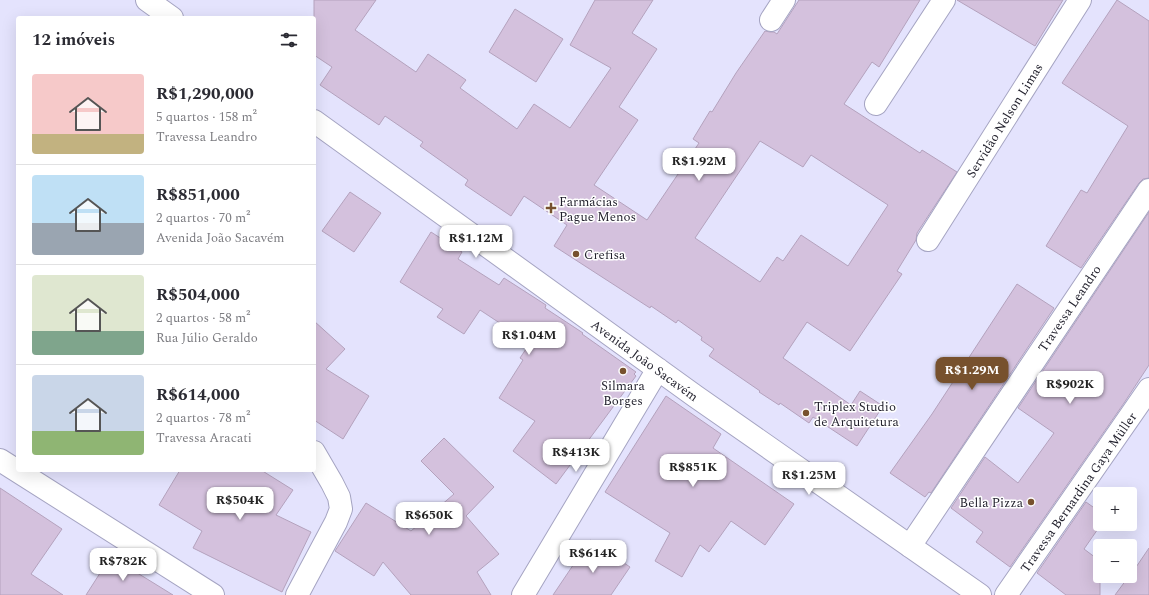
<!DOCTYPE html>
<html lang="pt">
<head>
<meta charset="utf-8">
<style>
	body { margin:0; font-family:Spectral,serif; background:#f2f2f3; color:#2b2b33; height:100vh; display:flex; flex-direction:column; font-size:15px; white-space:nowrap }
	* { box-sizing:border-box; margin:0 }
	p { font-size:13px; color:#7c7c81 }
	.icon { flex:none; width:22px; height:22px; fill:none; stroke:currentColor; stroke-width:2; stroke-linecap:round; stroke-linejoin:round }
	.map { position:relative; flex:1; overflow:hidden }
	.panel { position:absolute; left:16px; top:16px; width:300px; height:456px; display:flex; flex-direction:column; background:#fff; border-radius:4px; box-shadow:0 4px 16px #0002 }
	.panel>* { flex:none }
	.controls { position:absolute; left:1093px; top:487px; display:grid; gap:8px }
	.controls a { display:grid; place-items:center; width:44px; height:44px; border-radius:4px; background:#fff; box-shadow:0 4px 16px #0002; font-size:20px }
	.price { position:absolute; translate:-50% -34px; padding:0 9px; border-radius:8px; background:#fff; color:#222; font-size:13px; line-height:26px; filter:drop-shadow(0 1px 2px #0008) }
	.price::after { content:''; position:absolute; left:50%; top:24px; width:12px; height:9px; margin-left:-6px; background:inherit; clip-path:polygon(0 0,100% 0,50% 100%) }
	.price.on { background:#77512d; color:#fff }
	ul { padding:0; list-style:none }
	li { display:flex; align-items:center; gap:12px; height:100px; padding:0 16px }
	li+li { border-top:1px solid #e1e1e2 }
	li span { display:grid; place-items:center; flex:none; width:112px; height:80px; border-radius:4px; color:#555 }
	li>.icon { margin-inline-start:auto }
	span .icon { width:48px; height:48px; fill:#fffc; stroke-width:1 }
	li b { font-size:17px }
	h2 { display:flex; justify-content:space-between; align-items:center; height:48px; padding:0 16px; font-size:17px }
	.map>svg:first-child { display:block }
</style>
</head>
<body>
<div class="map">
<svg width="1149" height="595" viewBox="0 0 1149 595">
	<rect width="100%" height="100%" fill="#e4e3fd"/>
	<path fill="#d4c1dd" stroke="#b4a2bd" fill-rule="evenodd" d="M314,0H376L355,30L416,72L428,54L466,80L460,88L517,129L534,104L570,128L611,68L570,45L595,0H653L632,33L657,49L619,107L638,120L594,185L647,220L699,143L693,139L710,111L712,112L736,73L765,31L770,32H774L777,34L799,0H920L879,67L872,62L844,104L920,153L922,150L957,172L917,233L916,240L897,271L902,274L850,351L807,322L783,358L851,405L860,391L883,406L857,446L813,417L809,423L780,403L779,405L759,392L760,391L709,356L714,349L701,340L702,337L678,320L676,323L651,306L650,308L554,246L567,225L524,196L511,216L465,185L468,180L420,146L423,142L385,116L379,125L320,85L332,67L314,55ZM760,141L803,167L811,155L888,205L848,266L801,235L783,261L777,257L760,282L695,238Z
		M957,0H1063L1035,46Z
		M1117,0L1149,21V178L1143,179L1139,183L1081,268L1046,246L1081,190L1087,193L1128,126L1062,83Z
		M515,9L563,39L536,82L489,52Z
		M350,192L381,213L354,252L322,231Z
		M1149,212V365L1124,403L1010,567L976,542L983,532L951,508L985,457L1018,483L1054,433L1018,408Z
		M431,232L462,252L458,259L499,285L504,278L546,305L545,308L583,333L582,334L636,372L634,374L636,376L556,484L513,451L535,421L499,398L523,360L520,358L530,343L480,310L464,334L437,317L443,309L400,282Z
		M1017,284L1054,308L931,493L929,492L925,497L890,473L932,414Z
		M314,321L345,349L326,369L369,396L343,439L314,420Z
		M666,396L721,434L713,448L794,504L765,545L731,521L709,552L700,545L682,577L655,561L670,533L605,492Z
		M444,438L494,487L466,516L499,554L477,572L491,595H411L383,562L374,576L335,551L366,503L411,531L454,494L421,461Z
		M180,470H261L293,490L276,515L311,532L282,592L193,548L202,531L159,505Z
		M0,488L62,529L31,574L63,595H0Z
		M1086,502L1100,512V526L1084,549L1100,561V595H1066L1037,573Z
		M590,540L630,567L611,595H553Z
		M1149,548V595H1115L1129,576H1130Z
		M111,556L139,574L173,595H86Z"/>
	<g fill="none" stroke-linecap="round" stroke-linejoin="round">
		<defs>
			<path id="minor" d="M771,20L784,0
				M876,104L944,0
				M928,240L1080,0
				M0,460L213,595
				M910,546L1149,190
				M297,595L336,522L341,509L339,497L332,483L314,452
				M1006,595L1149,389"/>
			<path id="major" d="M147,0L172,18
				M314,121L695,396L980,595
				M523,595L658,369"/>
		</defs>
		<use href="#minor" stroke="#a5a4c2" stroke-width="24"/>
		<use href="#major" stroke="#a5a4c2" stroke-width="24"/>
		<use href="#minor" stroke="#fff" stroke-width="22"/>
		<use href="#major" stroke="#fff" stroke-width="22"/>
	</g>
	<g fill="#77512d" stroke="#fff" stroke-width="1.5">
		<path d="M549 202h4v4h4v4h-4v4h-4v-4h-4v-4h4z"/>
		<circle cx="576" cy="254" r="4"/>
		<circle cx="623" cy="371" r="4"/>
		<circle cx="806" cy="413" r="4"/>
		<circle cx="1031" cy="502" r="4"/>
	</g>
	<g text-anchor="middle" stroke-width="3" stroke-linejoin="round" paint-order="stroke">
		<g font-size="13" fill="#201f2b" stroke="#fff">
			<text transform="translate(1004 120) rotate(-58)" y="5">Servidão Nelson Limas</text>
			<text transform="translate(1069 308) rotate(-56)" y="5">Travessa Leandro</text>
			<text transform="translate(645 360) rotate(36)" y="5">Avenida João Sacavém</text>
			<text transform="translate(1078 492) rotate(-55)" y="5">Travessa Bernardina Gaya Müller</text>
		</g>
		<g font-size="13" fill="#201f2b" stroke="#fff" text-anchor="start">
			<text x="559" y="206">Farmácias<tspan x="559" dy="15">Pague Menos</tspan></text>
			<text x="584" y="259">Crefisa</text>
			<text x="623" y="390" text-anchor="middle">Silmara<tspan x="623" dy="15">Borges</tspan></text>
			<text x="814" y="411">Triplex Studio<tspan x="814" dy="15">de Arquitetura</tspan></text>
			<text x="1023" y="507" text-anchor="end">Bella Pizza</text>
		</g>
	</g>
</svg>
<div class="controls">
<a>+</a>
<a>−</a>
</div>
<b class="price" style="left:699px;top:182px">R$1.92M</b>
<b class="price" style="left:476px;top:259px">R$1.12M</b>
<b class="price" style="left:529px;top:356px">R$1.04M</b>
<b class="price on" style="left:972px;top:391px">R$1.29M</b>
<b class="price" style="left:1070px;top:405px">R$902K</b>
<b class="price" style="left:576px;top:473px">R$413K</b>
<b class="price" style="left:693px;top:488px">R$851K</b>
<b class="price" style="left:809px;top:496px">R$1.25M</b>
<b class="price" style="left:240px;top:521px">R$504K</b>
<b class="price" style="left:429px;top:536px">R$650K</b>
<b class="price" style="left:593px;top:574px">R$614K</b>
<b class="price" style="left:123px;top:582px">R$782K</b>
<section class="panel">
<h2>12 imóveis<svg class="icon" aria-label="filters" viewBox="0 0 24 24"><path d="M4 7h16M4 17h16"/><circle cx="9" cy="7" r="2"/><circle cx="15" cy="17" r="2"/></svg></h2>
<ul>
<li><span style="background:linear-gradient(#f6c9c9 75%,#c2b280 0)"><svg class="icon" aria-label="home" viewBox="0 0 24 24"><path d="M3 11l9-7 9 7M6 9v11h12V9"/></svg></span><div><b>R$1,290,000</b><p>5 quartos · 158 m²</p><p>Travessa Leandro</p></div></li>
<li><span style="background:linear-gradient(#bfe0f5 60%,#9aa5b1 0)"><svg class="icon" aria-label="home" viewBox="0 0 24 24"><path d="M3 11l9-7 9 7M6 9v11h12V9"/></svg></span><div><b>R$851,000</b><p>2 quartos · 70 m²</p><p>Avenida João Sacavém</p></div></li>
<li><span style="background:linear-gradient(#dfe7d0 70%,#7fa58c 0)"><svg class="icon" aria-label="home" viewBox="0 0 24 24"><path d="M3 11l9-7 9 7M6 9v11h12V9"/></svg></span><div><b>R$504,000</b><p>2 quartos · 58 m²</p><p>Rua Júlio Geraldo</p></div></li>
<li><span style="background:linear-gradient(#c9d6e8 70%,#8fb573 0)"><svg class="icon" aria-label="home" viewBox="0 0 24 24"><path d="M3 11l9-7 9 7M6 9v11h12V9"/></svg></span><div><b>R$614,000</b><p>2 quartos · 78 m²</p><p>Travessa Aracati</p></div></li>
</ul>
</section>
</div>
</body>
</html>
